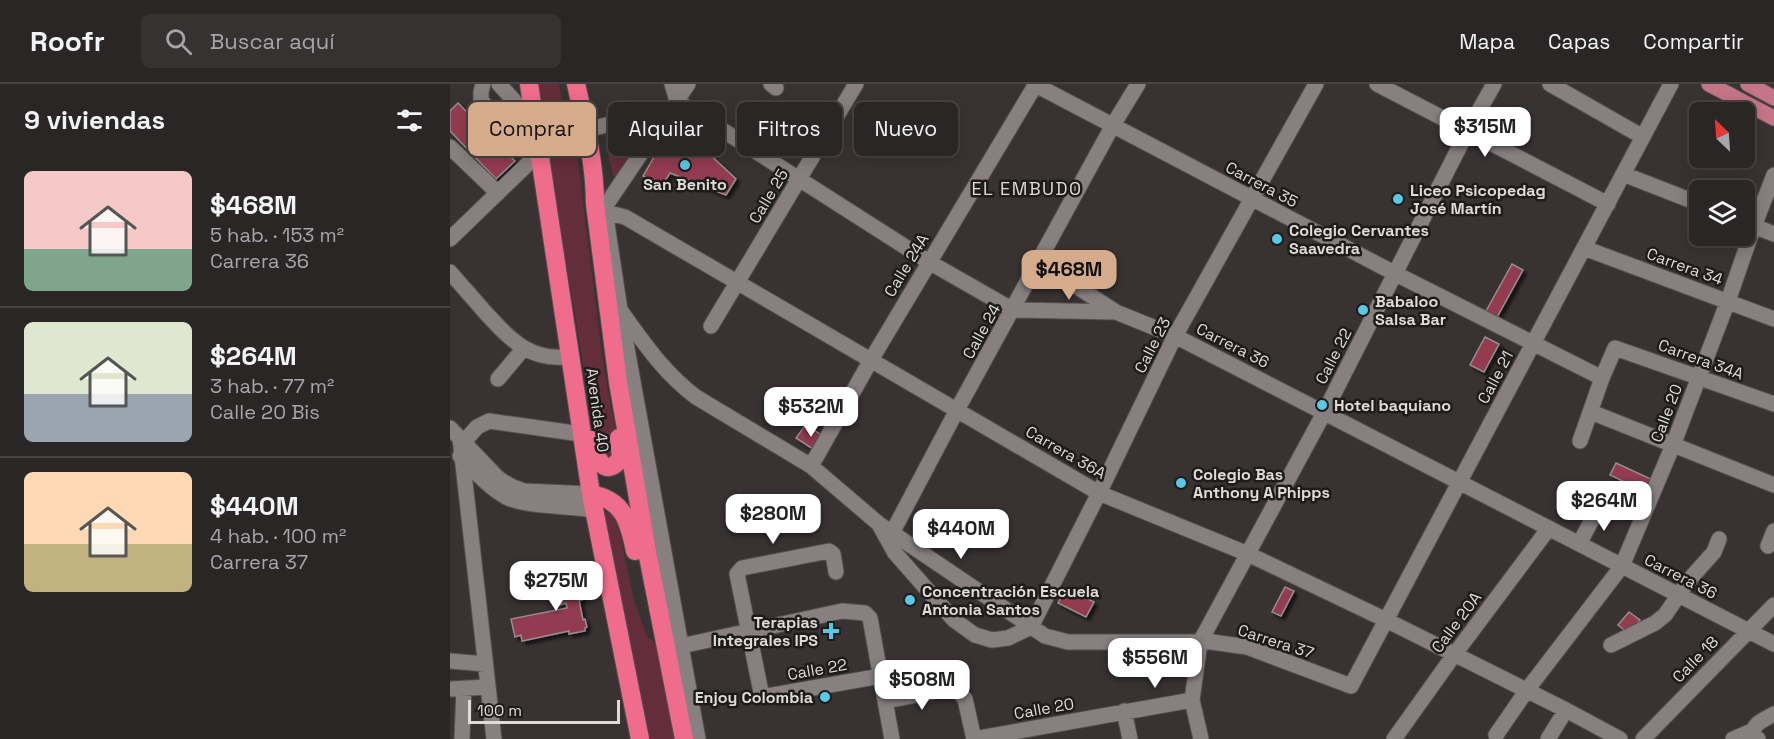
<!DOCTYPE html>
<html lang="es">
<head>
<meta charset="utf-8">
<style>
	body { margin:0; font-family:"Space Grotesk",sans-serif; background:#373232; color:#f1f3f6; height:100vh; display:flex; flex-direction:column; font-size:22px; white-space:nowrap }
	* { box-sizing:border-box; margin:0 }
	p { font-size:20px; color:#a6a5a7 }
	.icon { flex:none; width:33px; height:33px; fill:none; stroke:currentColor; stroke-width:2; stroke-linecap:round; stroke-linejoin:round }
	.map { position:relative; flex:1; overflow:hidden }
	.sheet { display:flex; flex-direction:column; background:#2b2626; width:450px }
	.sheet>* { flex:none }
	.banner { position:absolute; left:18px; top:18px; width:570px; height:54px; display:flex; gap:12px }
	.needle { width:39px; rotate:335deg }
	.fabs { position:absolute; left:1239px; top:18px; display:grid; gap:12px }
	.fabs a { display:grid; place-items:center; width:66px; height:66px; border-radius:9px; background:#2b2626; box-shadow:0 3px 15px #0003,0 0 0 2px #474343; font-size:30px }
	.scale { position:absolute; left:18px; bottom:15px; width:152px; box-sizing:border-box; padding-left:6px; border:3px solid #dfdbdb; border-top:0; font-size:16px; line-height:21px; white-space:nowrap; color:#dfdbdb; -webkit-text-stroke:4px #1e1b1b; paint-order:stroke }
	.price { position:absolute; translate:-50% -51px; padding:0 14px; border-radius:12px; background:#fff; color:#222; font-size:20px; line-height:39px; filter:drop-shadow(0 2px 3px #0008) }
	.price::after { content:''; position:absolute; left:50%; top:36px; width:18px; height:14px; margin-left:-9px; background:inherit; clip-path:polygon(0 0,100% 0,50% 100%) }
	.price.current { background:#d6ab8b; color:#111 }
	ul { padding:0; list-style:none }
	li { display:flex; align-items:center; gap:18px; height:150px; padding:0 24px }
	li+li { border-top:2px solid #474343 }
	li span { display:grid; place-items:center; flex:none; width:168px; height:120px; border-radius:9px; color:#555 }
	li>.icon { margin-inline-start:auto }
	span .icon { width:72px; height:72px; fill:#fffc; stroke-width:1 }
	li b { font-size:26px }
	h2 { display:flex; justify-content:space-between; align-items:center; height:72px; padding:0 24px; font-size:26px }
	.pill { padding:0 21px; border-radius:9px; background:#2b2626; box-shadow:0 3px 15px #0003,0 0 0 2px #474343; font-size:21px; line-height:54px }
	.pill.current { background:#d6ab8b; color:#111 }
	header { display:flex; align-items:center; gap:36px; box-sizing:border-box; height:84px; padding:0 30px; background:#2b2626; border-bottom:2px solid #474343 }
	header strong { font-size:28px }
	nav { display:flex; gap:33px; margin-inline-start:auto; font-size:21px }
	.search { width:420px; height:54px; background:#373232; display:flex; align-items:center; gap:15px; box-sizing:border-box; padding:0 21px; border-radius:9px; color:#a6a5a7; font-size:22px }
	main { display:flex; flex:1; min-height:0 }
	.map>svg:first-child { display:block }
</style>
</head>
<body>
<header>
<strong>Roofr</strong>
<div class="search"><svg class="icon" aria-label="search" viewBox="0 0 24 24"><circle cx="10" cy="10" r="6"/><path d="M15 15l6 6"/></svg>Buscar aquí</div>
<nav><a>Mapa</a><a>Capas</a><a>Compartir</a></nav>
</header>
<main>
<section class="sheet">
<h2>9 viviendas<svg class="icon" aria-label="filters" viewBox="0 0 24 24"><path d="M4 7h16M4 17h16"/><circle cx="9" cy="7" r="2"/><circle cx="15" cy="17" r="2"/></svg></h2>
<ul>
<li><span style="background:linear-gradient(#f6c9c9 65%,#7fa58c 0)"><svg class="icon" aria-label="home" viewBox="0 0 24 24"><path d="M3 11l9-7 9 7M6 9v11h12V9"/></svg></span><div><b>$468M</b><p>5 hab. · 153 m²</p><p>Carrera 36</p></div></li>
<li><span style="background:linear-gradient(#dfe7d0 60%,#9aa5b1 0)"><svg class="icon" aria-label="home" viewBox="0 0 24 24"><path d="M3 11l9-7 9 7M6 9v11h12V9"/></svg></span><div><b>$264M</b><p>3 hab. · 77 m²</p><p>Calle 20 Bis</p></div></li>
<li><span style="background:linear-gradient(#ffd9b3 60%,#c2b280 0)"><svg class="icon" aria-label="home" viewBox="0 0 24 24"><path d="M3 11l9-7 9 7M6 9v11h12V9"/></svg></span><div><b>$440M</b><p>4 hab. · 100 m²</p><p>Carrera 37</p></div></li>
</ul>
</section>
<div class="map">
<svg width="1324" height="655" viewBox="0 0 1324 655">
	<defs>
		<filter id="shadow"><feDropShadow dx="3.5" dy="3.5" stdDeviation="1.5" flood-color="#0009"/></filter>
	</defs>
	<rect width="100%" height="100%" fill="#393233"/>
	<path fill="#642d3a" d="M87,0H109L116,39H94Z
		M196,52L165,97L156,62Z
		M126,61L152,272L166,352L163,378L148,367L97,66Z
		M156,428H162L166,432L184,516L197,552L209,562L226,655H195L150,432Z"/>
	<path fill="#933b51" stroke="#958d8e" stroke-width="1.5" filter="url(#shadow)" d="M8,19L65,77L46,95L0,47V27Z
		M224,41L242,54L286,95L276,111L220,89L211,103L193,92L204,73L216,67L221,59L220,46Z
		M1062,180L1073,186L1046,235L1035,229Z
		M1035,253L1049,260L1034,288L1020,281Z
		M356,340L375,354L366,367L346,354Z
		M1166,379L1203,396L1197,409L1160,391Z
		M126,484L132,516H129L133,536L135,535L137,543L135,544V547L119,550V547L72,557L71,551L65,553L61,535L117,524L116,519L110,521L104,488Z
		M835,503L844,507L831,532L822,528Z
		M616,504L644,518L636,533L608,519Z
		M1179,528L1190,536L1179,550L1168,541Z"/>
	<g fill="none" stroke-linecap="round" stroke-linejoin="round">
		<defs>
			<path id="minor" d="M33,0L31,8V16L67,62
				M49,0L85,40
				M222,0L227,17
				M321,0L326,4
				M584,0L946,190L1152,294
				M927,0L1158,120
				M1100,0L1193,53
				M227,17L479,178L563,226L666,228L725,252L1324,560
				M0,63L48,109
				M1173,90L1250,120
				M154,120L170,226L248,655
				M154,124L238,0
				M155,128L175,133L649,409L798,470L936,536L1116,626L1170,655
				M1294,138L1324,150
				M0,155L89,69L104,57L113,52L223,24
				M1134,164L1324,235
				M589,178L666,228
				M0,188C11,201 23,214 34,227C59,254 80,279 121,272
				M170,226C194,259 213,288 246,313L361,382L429,440L595,552L618,558H762L797,563L901,602L1221,0
				M261,242L406,0
				M48,295L74,264
				M1141,328L1324,401
				M0,344L46,392C55,400 63,404 74,407L141,410
				M10,354L44,655
				M1130,357L1152,294L1165,264L1324,320
				M14,358L27,343L39,337L131,350
				M10,372C24,386 38,403 56,413C75,423 121,422 144,426
				M361,382L421,276L586,0
				M430,442L445,469L504,536L525,551L542,556L558,554L581,543L649,409L725,252L866,0
				M442,449L507,326L663,41L688,0
				M1129,460L1150,421
				M1318,462L1324,447
				M386,488L383,470L379,467L292,484L287,490L311,608L317,612L431,592
				M1161,561L1205,539L1215,531L1239,496L1264,468L1269,455
				M231,562L392,527L415,529L420,534L442,655
				M0,577L35,580
				M0,605L38,603
				M436,617L497,605L508,607L515,615L524,655
				M674,627L680,655
				M1046,651L1077,606L1172,482L1223,361L1278,217L1304,142L1324,91
				M12,655L14,604
				M524,655L742,616
				M751,655L742,616L750,558L874,329L1018,46L1044,0
				M944,655L1004,571L1099,444
				M1098,655L1116,626
				M1193,655L1324,521
				M1283,655L1302,647
				M1308,655L1304,653C1300,640 1314,636 1324,630"/>
			<path id="major" d="M1259,0L1324,34
				M1298,0L1324,14"/>
			<path id="highway" d="M79,0L141,410L190,655
				M126,0C135,40 145,79 145,120L168,298L197,467L234,655
				M141,356C145,371 154,397 171,374L169,354
				M141,410C174,416 179,438 185,467"/>
		</defs>
		<use href="#minor" stroke="#555051" stroke-width="17"/>
		<use href="#major" stroke="#555051" stroke-width="17"/>
		<use href="#highway" stroke="#555051" stroke-width="20"/>
		<use href="#minor" stroke="#877f80" stroke-width="15"/>
		<use href="#major" stroke="#c67487" stroke-width="15"/>
		<use href="#highway" stroke="#f06c8c" stroke-width="18"/>
	</g>
	<g fill="#59c8e4" stroke="#1e1b1b" stroke-width="2">
		<circle cx="235" cy="81" r="6"/>
		<circle cx="948" cy="115" r="6"/>
		<circle cx="827" cy="155" r="6"/>
		<circle cx="913" cy="226" r="6"/>
		<circle cx="872" cy="321" r="6"/>
		<circle cx="731" cy="399" r="6"/>
		<circle cx="460" cy="516" r="6"/>
		<path d="M378 538h6v6h6v6h-6v6h-6v-6h-6v-6h6z"/>
		<circle cx="375" cy="613" r="6"/>
	</g>
	<g text-anchor="middle" stroke-width="5" stroke-linejoin="round" paint-order="stroke">
		<g font-size="16" font-weight="bold" fill="#dfdbdb" stroke="#1e1b1b" text-anchor="start">
			<text x="235" y="106" text-anchor="middle">San Benito</text>
			<text x="960" y="112">Liceo Psicopedag<tspan x="960" dy="18">José Martín</tspan></text>
			<text x="839" y="152">Colegio Cervantes<tspan x="839" dy="18">Saavedra</tspan></text>
			<text x="925" y="223">Babaloo<tspan x="925" dy="18">Salsa Bar</tspan></text>
			<text x="884" y="327">Hotel baquiano</text>
			<text x="743" y="396">Colegio Bas<tspan x="743" dy="18">Anthony A Phipps</tspan></text>
			<text x="472" y="513">Concentración Escuela<tspan x="472" dy="18">Antonia Santos</tspan></text>
			<text x="368" y="544" text-anchor="end">Terapias<tspan x="368" dy="18">Integrales IPS</tspan></text>
			<text x="363" y="619" text-anchor="end">Enjoy Colombia</text>
		</g>
		<g font-size="16" fill="#dfdbdb" stroke="#1e1b1b">
			<text transform="translate(812 100) rotate(28)" y="6">Carrera 35</text>
			<text transform="translate(318 112) rotate(-59)" y="6">Calle 25</text>
			<text transform="translate(456 181) rotate(-59)" y="6">Calle 24A</text>
			<text transform="translate(1235 182) rotate(20)" y="6">Carrera 34</text>
			<text transform="translate(531 247) rotate(-61)" y="6">Calle 24</text>
			<text transform="translate(702 261) rotate(-63)" y="6">Calle 23</text>
			<text transform="translate(783 261) rotate(27)" y="6">Carrera 36</text>
			<text transform="translate(883 272) rotate(-63)" y="6">Calle 22</text>
			<text transform="translate(1251 275) rotate(20)" y="6">Carrera 34A</text>
			<text transform="translate(1045 293) rotate(-62)" y="6">Calle 21</text>
			<text transform="translate(148 326) rotate(82)" y="6">Avenida 40</text>
			<text transform="translate(1216 329) rotate(-69)" y="6">Calle 20</text>
			<text transform="translate(616 368) rotate(30)" y="6">Carrera 36A</text>
			<text transform="translate(1231 492) rotate(27)" y="6">Carrera 36</text>
			<text transform="translate(1006 538) rotate(-53)" y="6">Calle 20A</text>
			<text transform="translate(826 557) rotate(18)" y="6">Carrera 37</text>
			<text transform="translate(1245 575) rotate(-46)" y="6">Calle 18</text>
			<text transform="translate(367 585) rotate(-10)" y="6">Calle 22</text>
			<text transform="translate(594 624) rotate(-10)" y="6">Calle 20</text>
		</g>
		<g font-size="18" letter-spacing="1.5" fill="#dfdbdb" stroke="#1e1b1b">
			<text x="577" y="111">EL EMBUDO</text>
		</g>
	</g>
</svg>
<div class="fabs">
<a><svg class="needle" viewBox="-14 -14 28 28"><path d="M0-13l5 13h-10z" fill="#e53935"/><path d="M0 13l5-13h-10z" fill="#a6a5a7"/></svg></a>
<a><svg class="icon" aria-label="layers" viewBox="0 0 24 24"><path d="M12 4l9 5-9 5-9-5zM3 14l9 5 9-5"/></svg></a>
</div>
<div class="scale">100 m</div>
<b class="price" style="left:1035px;top:74px">$315M</b>
<b class="price current" style="left:619px;top:217px">$468M</b>
<b class="price" style="left:361px;top:354px">$532M</b>
<b class="price" style="left:1154px;top:448px">$264M</b>
<b class="price" style="left:323px;top:461px">$280M</b>
<b class="price" style="left:511px;top:476px">$440M</b>
<b class="price" style="left:106px;top:528px">$275M</b>
<b class="price" style="left:705px;top:605px">$556M</b>
<b class="price" style="left:472px;top:627px">$508M</b>
<div class="banner">
<a class="pill current">Comprar</a>
<a class="pill">Alquilar</a>
<a class="pill">Filtros</a>
<a class="pill">Nuevo</a>
</div>
</div>
</main>
</body>
</html>
